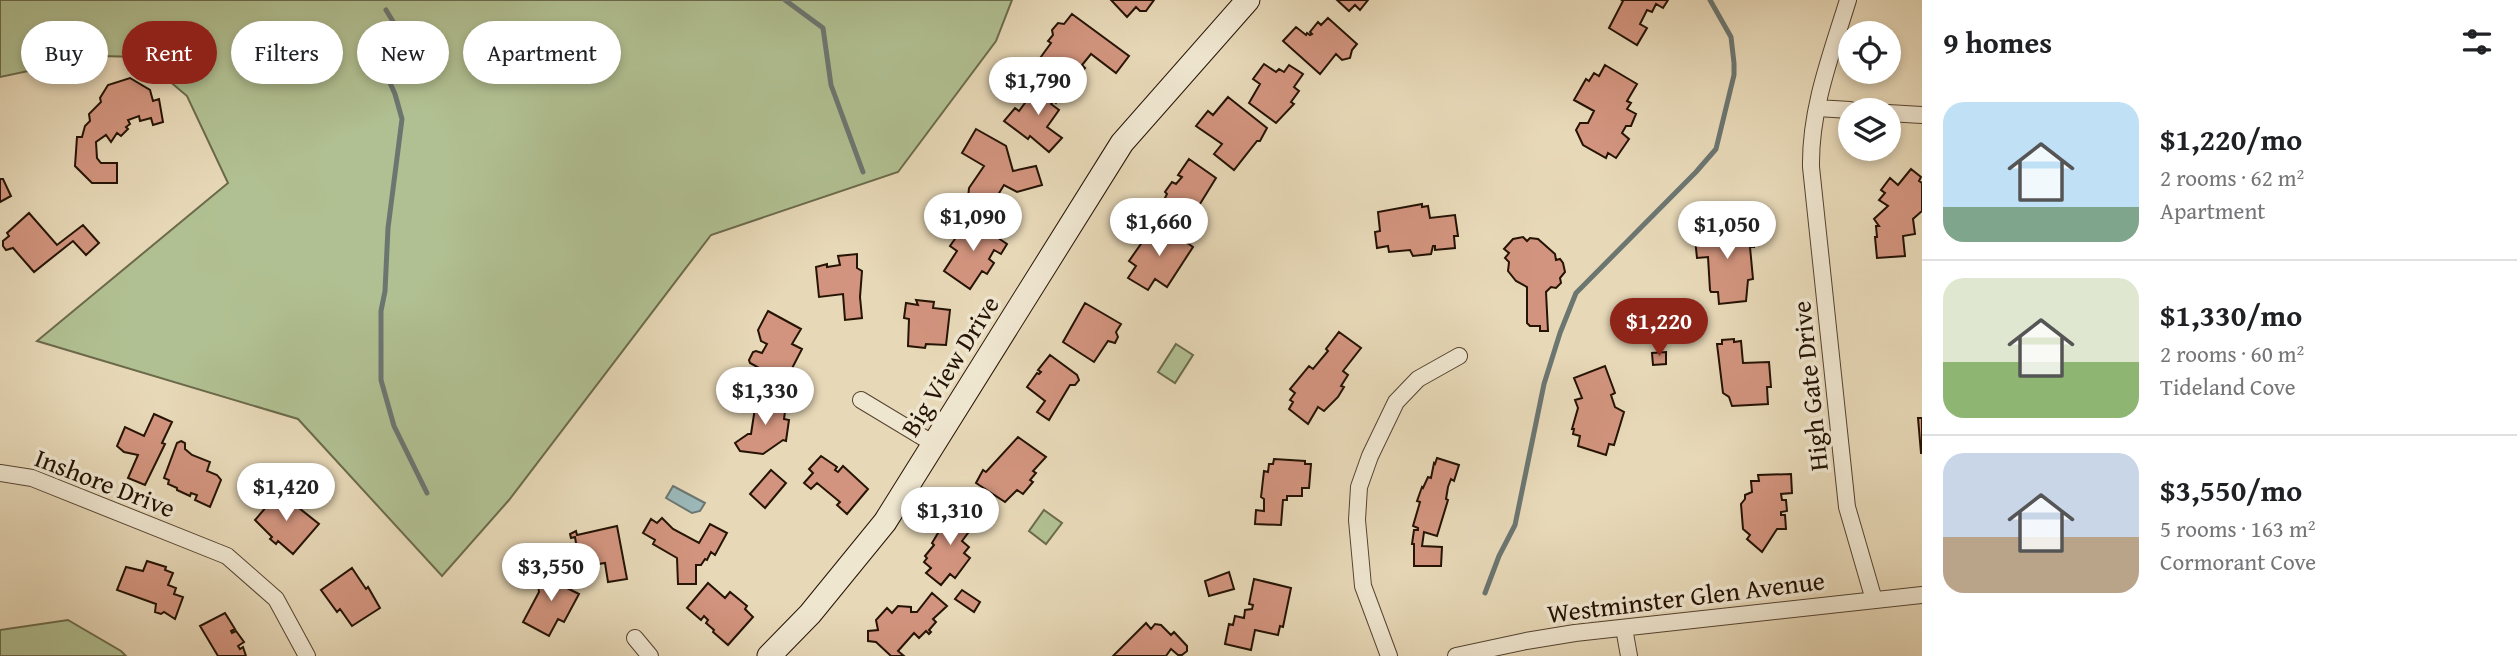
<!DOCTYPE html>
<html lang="en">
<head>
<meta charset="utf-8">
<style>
	body { margin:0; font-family:"Gentium Book Plus",serif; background:#f6f6f6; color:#202124; height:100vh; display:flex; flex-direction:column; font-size:26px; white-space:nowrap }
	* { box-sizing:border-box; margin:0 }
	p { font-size:23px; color:#757577 }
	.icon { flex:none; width:38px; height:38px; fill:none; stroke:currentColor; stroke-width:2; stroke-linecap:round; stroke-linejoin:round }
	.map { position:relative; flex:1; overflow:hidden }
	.sheet { display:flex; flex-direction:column; background:#fff; width:595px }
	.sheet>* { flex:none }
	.banner { position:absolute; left:21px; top:21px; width:665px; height:63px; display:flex; gap:14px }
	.fabs { position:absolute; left:1838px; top:21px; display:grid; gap:14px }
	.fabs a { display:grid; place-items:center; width:63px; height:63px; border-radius:50%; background:#fff; box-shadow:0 4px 10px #0003; font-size:35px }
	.price { position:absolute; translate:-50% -60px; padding:0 16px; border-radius:24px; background:#fff; color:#222; font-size:23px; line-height:46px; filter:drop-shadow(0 2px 4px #0008) }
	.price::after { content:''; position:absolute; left:50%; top:42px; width:21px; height:16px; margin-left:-10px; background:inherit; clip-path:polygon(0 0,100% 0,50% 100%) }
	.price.current { background:#8f2418; color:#fff }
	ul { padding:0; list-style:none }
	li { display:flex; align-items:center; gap:21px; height:175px; padding:0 21px }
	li+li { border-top:2px solid #e0e0e0 }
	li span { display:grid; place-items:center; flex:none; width:196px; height:140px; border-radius:21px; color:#555 }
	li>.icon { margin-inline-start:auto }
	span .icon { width:84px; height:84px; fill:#fffc; stroke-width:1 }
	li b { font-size:30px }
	h2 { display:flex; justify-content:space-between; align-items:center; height:84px; padding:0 21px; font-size:30px }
	.tag { padding:0 24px; border-radius:32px; background:#fff; box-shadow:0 4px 10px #0003; font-size:24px; line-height:63px }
	.tag.current { background:#8f2418; color:#fff }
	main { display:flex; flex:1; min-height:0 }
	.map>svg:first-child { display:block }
</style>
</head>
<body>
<main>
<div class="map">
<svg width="1922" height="656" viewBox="0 0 1922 656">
	<rect width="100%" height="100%" fill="#e7d8b7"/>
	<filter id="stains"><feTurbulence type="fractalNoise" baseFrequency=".00286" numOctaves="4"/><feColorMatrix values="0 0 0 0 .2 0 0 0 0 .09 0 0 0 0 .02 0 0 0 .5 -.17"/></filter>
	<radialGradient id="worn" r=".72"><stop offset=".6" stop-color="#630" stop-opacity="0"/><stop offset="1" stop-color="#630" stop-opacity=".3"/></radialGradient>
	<path fill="#b1c092" stroke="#6b6a4b" stroke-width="2" d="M0,0H1012L996,41L898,172L711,235L509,500L442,576L298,419L37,341L228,183L187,96L141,57L99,56L0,77Z
		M1176,344L1193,355L1175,383L1158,372Z
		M1044,510L1062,523L1046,544L1029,531Z
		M68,620L121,651L126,656H0V630Z"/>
	<path fill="#9bb8b9" stroke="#6c7671" stroke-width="2" d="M673,486L705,503L700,511L692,513L666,498Z"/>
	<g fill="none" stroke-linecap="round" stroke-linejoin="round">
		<path stroke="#6c7671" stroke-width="5" d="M785,0L823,28L831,85L863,172
			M386,10L394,23L381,63L395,94L402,119L388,228L385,291L381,311V380L394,426L427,493
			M1485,593L1499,556L1515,525L1544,384L1560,333L1576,293L1696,172L1716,149L1734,75V63L1731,37L1710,0"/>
	</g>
	<path fill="#d2947e" stroke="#251304" stroke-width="2" d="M1111,0H1154L1146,11H1140L1136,7L1127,17Z
		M1337,0H1368L1360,10L1355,5L1349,11Z
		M1621,0H1668L1663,8L1656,4L1652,12L1647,10L1640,24L1647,28L1637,45L1609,28L1623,1Z
		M1072,14L1129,56L1116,73L1091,54L1082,65L1085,68L1066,90L1035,65L1051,43L1048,41L1053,35L1052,30L1058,23L1064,24Z
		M1328,18L1357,44L1352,50L1350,58L1342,60L1336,54L1320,74L1283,41L1296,27L1306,35L1307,33L1310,35L1312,34L1310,32L1318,22L1321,25Z
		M1264,64L1276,72L1279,69L1284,72L1289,65L1303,74L1294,87L1299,91L1291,102L1294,104L1276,123L1249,103L1260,84L1253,79Z
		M1605,65L1637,84L1627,101L1631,103L1627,109L1636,114L1631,126H1626L1622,133L1629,139L1616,158L1608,153L1606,158L1583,145L1576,130L1580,123H1588L1594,111L1574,100L1586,79L1589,81L1594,73L1599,76Z
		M130,78L150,90L153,101L159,99L163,122L153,125L151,118L140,121L139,116L128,120L130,124L126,127L128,129L121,136L117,133L111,142L106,135L96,142L97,158L101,163H117V183H92L75,166L77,137H82L85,126L90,121L89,114L101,102L100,98L108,85Z
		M1045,82L1062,95L1056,103L1054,101L1051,104L1059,110L1047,127L1062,138L1049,152L1030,136L1028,139L1004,121L1015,108L1019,111L1036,88L1039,90Z
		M1228,97L1267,128L1260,141H1257L1234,170L1214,154L1222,144L1196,126L1208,111L1213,115Z
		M976,129L1006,146L1013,171L1036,166L1042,185L1017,192L1004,185L993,203L996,205L990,215L974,206L968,198L969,188L984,166L962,153Z
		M1189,159L1216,178L1195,212V222L1186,232L1181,229L1179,231L1153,213L1164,200L1167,194L1165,192L1172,182L1176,184L1182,177L1178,175Z
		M1911,169L1921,177L1919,181L1922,183V211L1913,219L1915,234L1903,236L1905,256L1877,258L1875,237H1877L1876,226H1879L1874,219L1888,206L1879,200L1885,193L1881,190L1890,178L1898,185Z
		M0,179H3L11,196L0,202Z
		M1422,204V207L1428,206L1430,218L1455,215L1458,236H1454L1455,248L1435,250V246H1433L1431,254L1413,256L1410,250L1389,252L1388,246L1377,248L1375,232L1380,231L1378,212Z
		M29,213L57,245L83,225L99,243L86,255L73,241L34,272L13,248L6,250L3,246V241L9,236L7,233Z
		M969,218L1007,244L1001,254L994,250L989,259L994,263L987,274L982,271L970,289L944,271L957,251L950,246L957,236L960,238L964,232L961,230Z
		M1161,225L1193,247L1167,287L1155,279L1148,290L1128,278L1136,266L1129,261L1150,231L1155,235Z
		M1723,226V230L1752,227L1754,247H1750L1753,279L1748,280L1746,301L1719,304L1718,292H1711L1710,290L1708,257L1697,258L1694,229Z
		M1523,237L1527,241L1530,238L1538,239L1555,254L1556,260L1560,259L1563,263L1565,272L1560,278L1561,283L1556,288L1551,287L1546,292L1548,331H1540V326H1530L1527,323V287L1516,281L1508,271L1509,262L1505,258L1509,253L1504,249L1513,239Z
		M857,254V268L862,271L860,297L862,318L845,320L843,294L819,297L816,267L827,264V267L840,265L838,256Z
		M916,300L934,302L933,308L950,310L946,345L926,344L925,348L908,346L909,319L904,318L906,303L918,305Z
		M1085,303L1121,324L1116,332L1118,337L1115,343L1108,341L1094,362L1063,342Z
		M768,311L801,329L792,344L802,349L785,382L750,363L749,360L753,352L756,351L762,353L767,344L761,341L758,330Z
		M1339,332L1361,348L1343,371L1348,375L1341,386L1344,387L1338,397L1324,411L1318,407L1308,424L1289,409L1293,402L1290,400L1295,393L1290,389L1309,366L1313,369L1328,351L1326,349Z
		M1734,339V342L1741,341L1743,363L1769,362L1771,387H1767L1768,404L1732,406L1729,397L1723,393L1717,344H1722V340Z
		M1666,352V364L1653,365L1652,353Z
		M1050,355L1077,375L1079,380L1075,385H1070L1049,420L1037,412L1045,401L1027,387L1037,373L1039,374L1041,372L1038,370Z
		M1605,366L1615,393L1611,395L1615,407L1624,412L1614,445L1609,444L1606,455L1578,446L1580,436L1573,434L1574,429H1572L1578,408L1575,400L1582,398L1574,378Z
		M757,395L778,398L776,411L785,412L784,419L789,420L786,441L783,440L763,454L740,451L735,443L748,434H751Z
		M726,396L743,398L742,406L733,405L726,407Z
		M154,414L172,422L162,443L165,444L145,485L128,478L138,455L124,452L117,446L125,427L144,436Z
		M1918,418H1922V453H1921Z
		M1018,437L1046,457L1033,471L1036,473L1030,480L1033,482L1023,494L1017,490L1005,502L976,483L983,470L986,472Z
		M181,441L185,443V449L192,455L210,462L207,471L217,475L221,480L210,507L195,500L197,495L191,493L190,496L177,490V488L168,484L169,480L164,478L177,443Z
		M821,456L837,467L835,470L838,472L843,466L868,489L847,514L837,505L840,502L817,483L811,489L804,483L813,473L809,469Z
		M1437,458L1459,465L1454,481L1451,479L1448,487L1446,499L1448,500L1437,536L1424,532L1422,546L1442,547L1441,566H1414V544H1412L1414,530H1418V528L1413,526L1420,502L1417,501L1422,487L1423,488L1428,477L1431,478L1434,463L1435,464Z
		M1274,459L1305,461V464H1311L1309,488H1302V496H1287V500H1283L1281,525L1255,524L1256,510L1264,511V499L1261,497L1264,471L1268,472L1269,464H1273Z
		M771,470L786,483L765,508L750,494Z
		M1791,474L1792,493L1781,494L1782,500H1786L1787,511L1781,512V515H1785L1786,529H1777L1762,552L1747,539L1750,535L1743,529L1741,504L1745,499V495L1752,492L1751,481H1759L1758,475Z
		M279,492L319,524L293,554L278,541L276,544L270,539L272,537L255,520Z
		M959,506L975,518L965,531L968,533L962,541L969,547L964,553L970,558L955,578L950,574L941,585L926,573L931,568L924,562L927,558L925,556L934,545L932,543L941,528Z
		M662,518L673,529L699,543L710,524L727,533L715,555L711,552L707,560L705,559L701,565H696V584H678L677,558L653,544L655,540L643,533L651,519L657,523Z
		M617,526L627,579L608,582L605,563L580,567L575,537L571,538L570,534L576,531L577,535Z
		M147,561L166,567L165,570L173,573L168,585L176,588L174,594L183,597L175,619L164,612L161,614L155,612L156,604L117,590L126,567L143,571Z
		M352,568L366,589L368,587L380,608L352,626L340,609L337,612L321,590Z
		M546,568L569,581L565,587L579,594L564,622L558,619L549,636L523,622L539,592L538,584Z
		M1229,572L1234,589L1209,596L1205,581Z
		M1254,579L1291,588L1283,627L1280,626L1278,635L1255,630L1251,650L1225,644L1229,624L1233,625L1235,616L1244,618L1245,610L1252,609L1253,605L1249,604Z
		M708,583L725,598L730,592L747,606L745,609L753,617L728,645L713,632L714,630L706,623L708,620L704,616L701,620L687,608Z
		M962,590L980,602L974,612L955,599Z
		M932,593L947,606L933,619L936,622L929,630L931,632L929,634L926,631L919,638L914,633L898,651L904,656H891L876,642L868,641V631L878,630L876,620L887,608L892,613L898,606L911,607V612H917Z
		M225,613L235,629L231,631L232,633L236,631L244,642L238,646L240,649L243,647L246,656H218L200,626Z
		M1146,623L1151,629L1155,624L1161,625L1171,635L1174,632L1187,646V651L1182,655H1178L1171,649L1166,656H1113Z"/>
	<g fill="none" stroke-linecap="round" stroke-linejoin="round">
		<defs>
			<path id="street" d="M1848,0C1831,55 1810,109 1811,167L1847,507L1874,600
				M1817,108L1850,110
				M1888,113L1922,115
				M861,400L934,444
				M0,473L32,478L227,556L276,599L307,656
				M1624,628L1629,656
				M635,638L650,656
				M1389,656L1363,586L1357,520L1359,487L1370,456L1396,402L1418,379L1459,356
				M1456,656L1526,641L1575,633L1922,595"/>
			<path id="secondary" d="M769,656L810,614L885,522L1122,143L1248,0"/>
		</defs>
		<use href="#street" stroke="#564431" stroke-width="18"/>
		<use href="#secondary" stroke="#251304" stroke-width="25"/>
		<use href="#street" stroke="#efe6d0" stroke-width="16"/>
		<use href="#secondary" stroke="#efe6d0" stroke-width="23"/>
	</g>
	<g text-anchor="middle" stroke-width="7" stroke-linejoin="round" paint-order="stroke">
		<g font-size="26" fill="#251304" stroke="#efe6d0">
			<text transform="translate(950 366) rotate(-58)" y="9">Big View Drive</text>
			<text transform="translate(1810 386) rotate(-96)" y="9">High Gate Drive</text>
			<text transform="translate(105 483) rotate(21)" y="9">Inshore Drive</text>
			<text transform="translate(1686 597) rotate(-7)" y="9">Westminster Glen Avenue</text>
		</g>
	</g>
	<rect width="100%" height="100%" filter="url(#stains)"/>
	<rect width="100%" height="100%" fill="url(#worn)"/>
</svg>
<div class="fabs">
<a><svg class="icon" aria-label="locate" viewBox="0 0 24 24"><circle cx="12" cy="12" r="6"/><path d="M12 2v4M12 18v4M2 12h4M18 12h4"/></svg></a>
<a><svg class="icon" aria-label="layers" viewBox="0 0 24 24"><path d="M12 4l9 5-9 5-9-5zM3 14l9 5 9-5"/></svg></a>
</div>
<b class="price" style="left:1038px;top:117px">$1,790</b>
<b class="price" style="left:973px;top:253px">$1,090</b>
<b class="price" style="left:1159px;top:258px">$1,660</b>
<b class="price" style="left:1727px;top:261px">$1,050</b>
<b class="price current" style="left:1659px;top:358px">$1,220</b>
<b class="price" style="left:765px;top:427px">$1,330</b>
<b class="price" style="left:286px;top:523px">$1,420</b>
<b class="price" style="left:950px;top:547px">$1,310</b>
<b class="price" style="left:551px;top:603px">$3,550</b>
<div class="banner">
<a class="tag">Buy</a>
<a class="tag current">Rent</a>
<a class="tag">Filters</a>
<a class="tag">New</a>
<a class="tag">Apartment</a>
</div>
</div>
<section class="sheet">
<h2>9 homes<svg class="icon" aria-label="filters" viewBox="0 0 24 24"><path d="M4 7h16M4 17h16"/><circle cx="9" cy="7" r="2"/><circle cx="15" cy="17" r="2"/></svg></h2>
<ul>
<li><span style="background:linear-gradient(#bfe0f5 75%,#7fa58c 0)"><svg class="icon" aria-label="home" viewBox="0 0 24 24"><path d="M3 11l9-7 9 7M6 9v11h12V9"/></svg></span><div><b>$1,220/mo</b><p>2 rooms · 62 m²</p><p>Apartment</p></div></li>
<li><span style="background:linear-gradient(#dfe7d0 60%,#8fb573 0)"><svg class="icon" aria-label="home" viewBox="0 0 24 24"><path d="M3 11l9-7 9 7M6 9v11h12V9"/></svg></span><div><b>$1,330/mo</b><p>2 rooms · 60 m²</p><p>Tideland Cove</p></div></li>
<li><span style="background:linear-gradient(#c9d6e8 60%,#b9a48a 0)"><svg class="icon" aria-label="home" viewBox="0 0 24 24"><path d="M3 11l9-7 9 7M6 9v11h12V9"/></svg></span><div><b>$3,550/mo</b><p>5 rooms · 163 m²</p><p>Cormorant Cove</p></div></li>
</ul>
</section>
</main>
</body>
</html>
